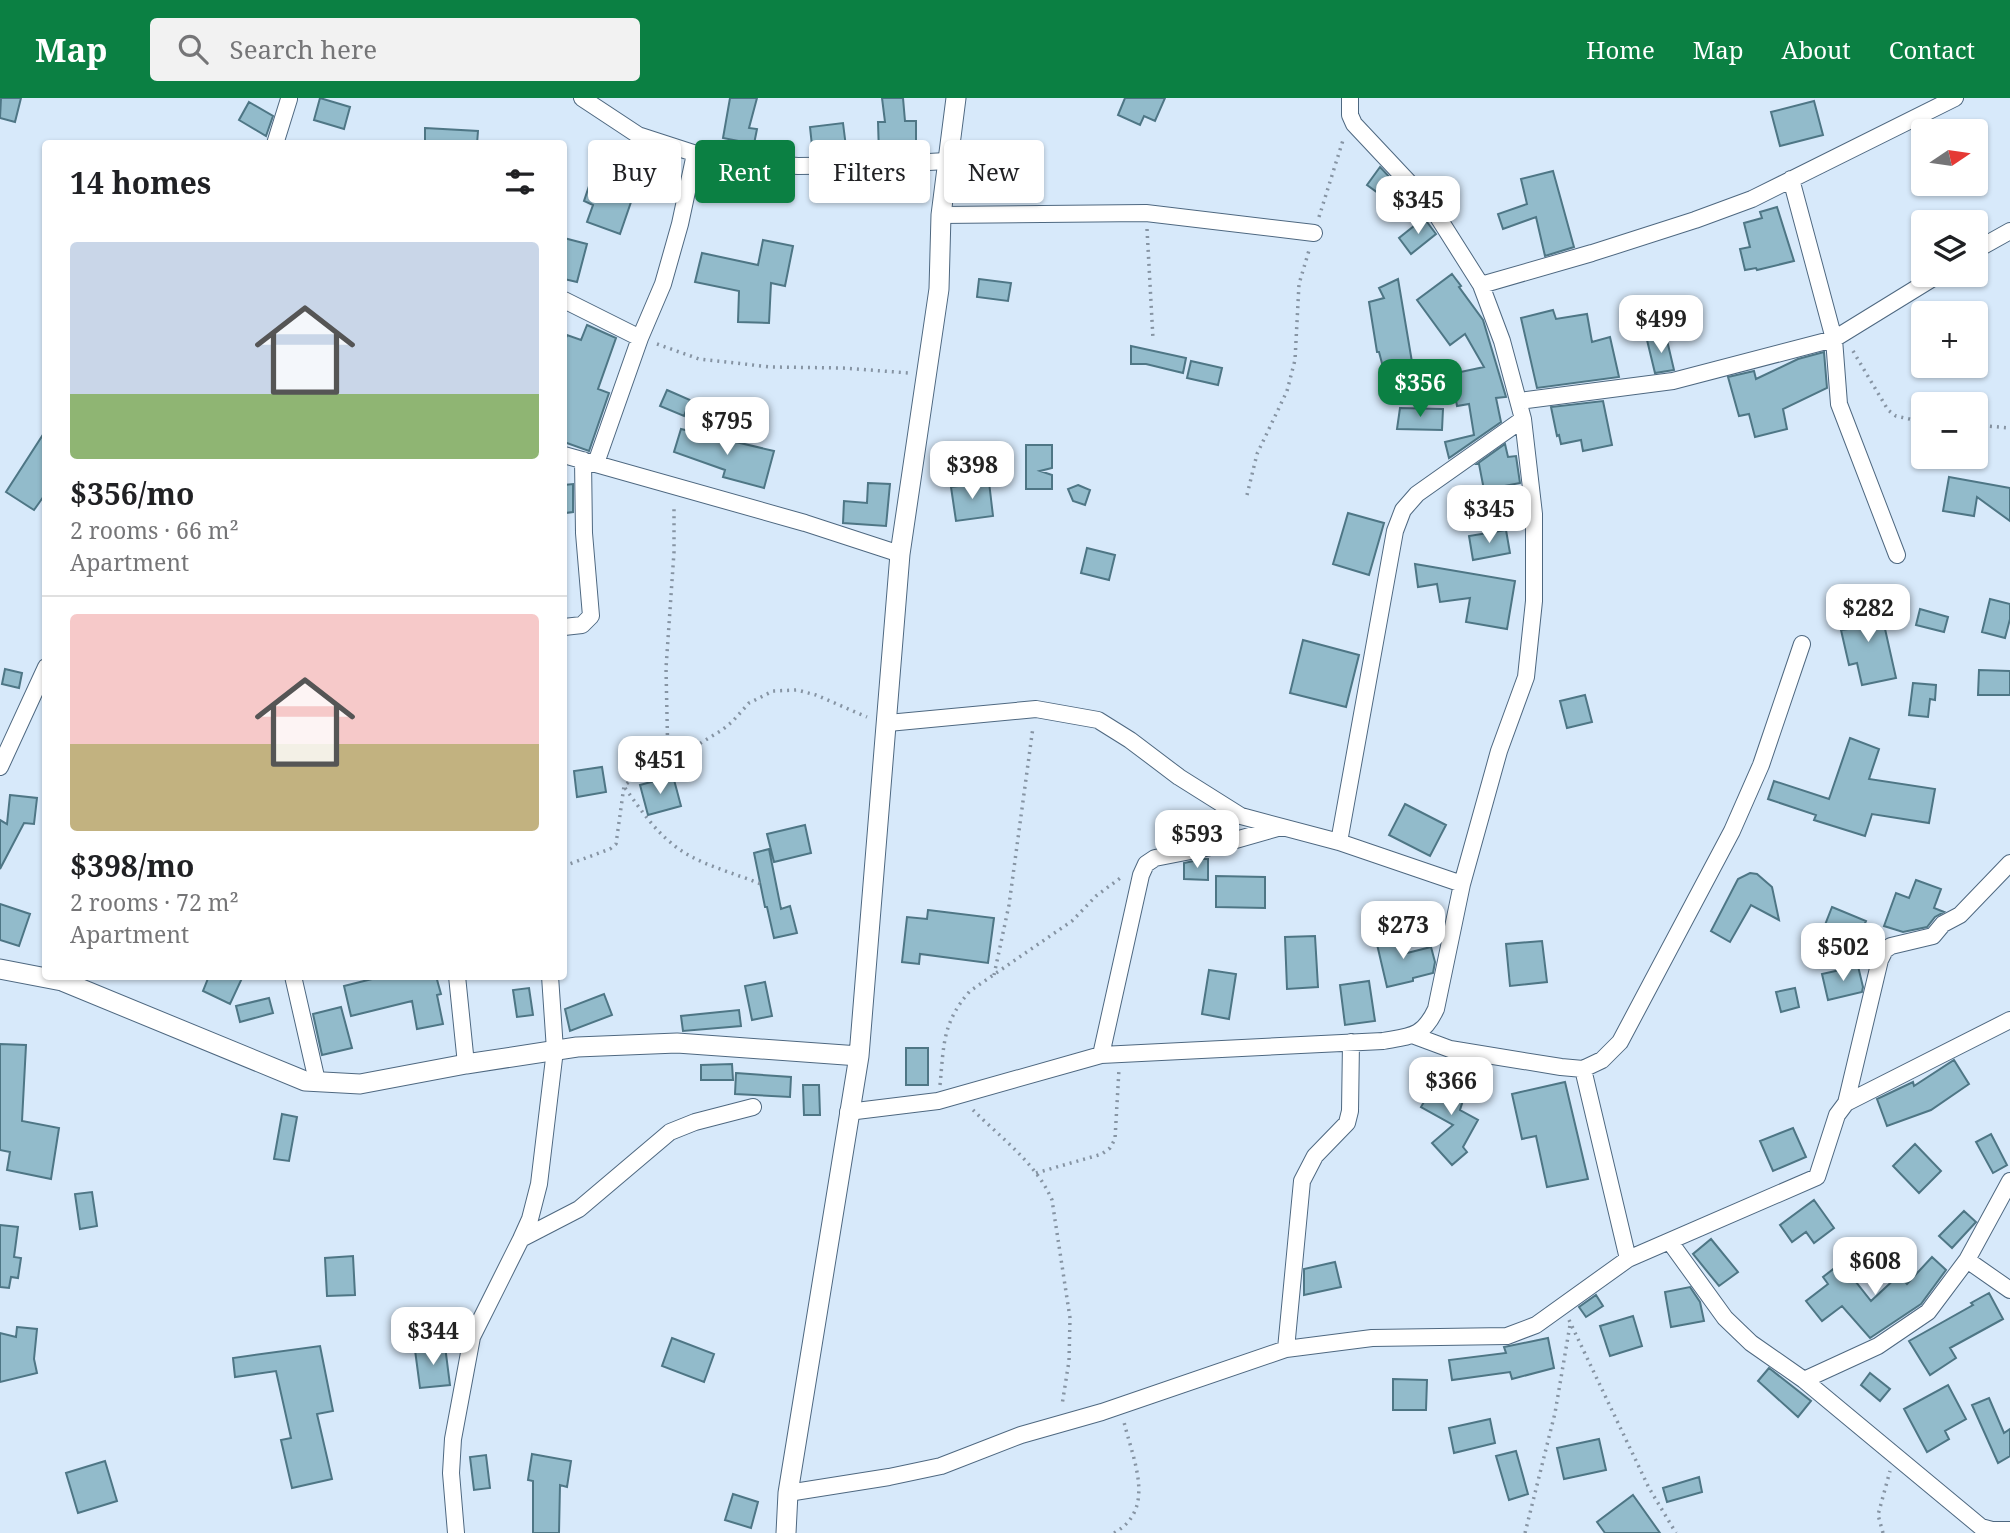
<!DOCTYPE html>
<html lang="en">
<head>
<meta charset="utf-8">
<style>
	body { margin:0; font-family:"Noto Serif",serif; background:#f2f2f2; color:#202124; height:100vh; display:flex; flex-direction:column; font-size:26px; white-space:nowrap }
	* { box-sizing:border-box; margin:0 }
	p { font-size:23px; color:#757577 }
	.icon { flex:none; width:38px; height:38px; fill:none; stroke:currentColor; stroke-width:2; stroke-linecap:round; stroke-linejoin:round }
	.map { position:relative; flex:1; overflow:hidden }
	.sheet { position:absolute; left:42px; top:42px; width:525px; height:840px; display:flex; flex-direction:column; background:#fff; border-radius:7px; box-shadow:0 2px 5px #0004 }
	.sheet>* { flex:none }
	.guide { position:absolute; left:588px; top:42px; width:665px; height:63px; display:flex; gap:14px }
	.needle { width:46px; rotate:77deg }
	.buttons { position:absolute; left:1911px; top:21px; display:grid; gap:14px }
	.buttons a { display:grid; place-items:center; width:77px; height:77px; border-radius:7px; background:#fff; box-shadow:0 2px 5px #0004; font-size:35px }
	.price { position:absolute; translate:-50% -60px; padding:0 16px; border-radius:14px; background:#fff; color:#222; font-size:23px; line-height:46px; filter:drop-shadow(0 2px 4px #0008) }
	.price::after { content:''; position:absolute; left:50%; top:42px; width:21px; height:16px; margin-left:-10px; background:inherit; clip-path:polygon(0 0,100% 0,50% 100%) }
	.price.selected { background:#0b8043; color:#fff }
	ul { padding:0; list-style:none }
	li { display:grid; align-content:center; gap:14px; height:371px; padding:0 28px }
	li+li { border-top:2px solid #e0e0e0 }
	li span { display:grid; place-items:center; height:217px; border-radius:7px; color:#555 }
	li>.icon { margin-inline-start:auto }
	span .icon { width:126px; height:126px; fill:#fffc; stroke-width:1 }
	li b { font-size:30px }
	h2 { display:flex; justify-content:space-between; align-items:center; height:84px; padding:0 28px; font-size:30px }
	.chip { padding:0 24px; border-radius:7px; background:#fff; box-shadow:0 2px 5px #0004; font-size:24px; line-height:63px }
	.chip.selected { background:#0b8043; color:#fff }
	header { display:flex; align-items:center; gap:42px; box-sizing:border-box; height:98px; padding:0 35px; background:#0b8043; color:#fff }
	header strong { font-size:33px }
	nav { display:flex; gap:38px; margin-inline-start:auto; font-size:24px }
	.search { width:490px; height:63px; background:#f2f2f2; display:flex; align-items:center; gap:18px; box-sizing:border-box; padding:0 24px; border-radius:7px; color:#757577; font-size:26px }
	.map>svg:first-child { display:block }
</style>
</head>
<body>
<header>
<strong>Map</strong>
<div class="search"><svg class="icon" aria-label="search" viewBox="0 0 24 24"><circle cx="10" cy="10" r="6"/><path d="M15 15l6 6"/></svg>Search here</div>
<nav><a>Home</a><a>Map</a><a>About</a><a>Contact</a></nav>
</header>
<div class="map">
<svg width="2010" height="1435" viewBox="0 0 2010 1435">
	<rect width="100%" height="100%" fill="#d7e9fa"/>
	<path fill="#92bbcb" stroke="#4e7685" stroke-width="2" d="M1,0H21L15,24L0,20Z
		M320,0L350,9L344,31L314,22Z
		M730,0H757L749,30L757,31L754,46L723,40Z
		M882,0H903L905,23H916V54L879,56L878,24H885Z
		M1125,0H1165L1155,23L1144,18L1140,27L1118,17Z
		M1814,3L1823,37L1780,48L1771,14Z
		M249,4L273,18L266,38L239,22Z
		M843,25L847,57H813L810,29Z
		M425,30L478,33L477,46H425Z
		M1380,69L1395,85L1385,100L1367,87Z
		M1553,73L1574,149L1545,158L1536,119L1503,131L1498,116L1527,106L1521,81Z
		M602,78L623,85L618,99L631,104L620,136L587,124L593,107L584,103L589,88L597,91Z
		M1777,109L1794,163L1757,172L1756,170L1745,172L1740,151L1750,149L1744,125L1762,120L1760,114Z
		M1424,120L1436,136L1411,156L1399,140Z
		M564,140L587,146L577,184L564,181Z
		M763,142L793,148L785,188L771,185L769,225L738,224L739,193L695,184L702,155L758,167Z
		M1452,176L1461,188L1459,189L1483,222L1506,299L1496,300L1501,324L1449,360L1445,344L1474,337L1469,306L1457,308L1451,276L1484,269L1465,236L1450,247L1417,202Z
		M979,181L1011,185L1008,203L977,199Z
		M1398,181L1412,264L1383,269L1379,254H1377L1369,204L1384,200L1379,190Z
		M1553,212L1556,221L1587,216L1592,244L1610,239L1619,279L1537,290L1521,220Z
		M587,227L616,240L598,291L609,295L589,353L564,344V246L567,237L581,242Z
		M1666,238L1674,272L1655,275L1647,242Z
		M1131,248L1186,260L1183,275L1146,266H1131Z
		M1824,254L1827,290L1783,311L1787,331L1755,339L1749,316L1739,318L1728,279L1754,273L1756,281L1798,261Z
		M1191,263L1222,270L1218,287L1187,280Z
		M667,292L690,302L684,318L660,308Z
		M1603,303L1612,347L1583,353L1581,342L1561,346L1559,337L1557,338L1551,309Z
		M1400,310L1443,311L1442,332L1397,331Z
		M681,331L774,353L764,390L723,379L725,372L674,354Z
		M46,332V395L34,412L6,394Z
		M1505,346L1508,359L1516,358L1520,385L1484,392L1479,366H1477Z
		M1026,347H1052V370L1040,373L1052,377V391H1026Z
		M1949,379L2010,390V423L1977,399L1974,418L1943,413Z
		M989,384L993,418L956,423L951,389Z
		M868,385L890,386L886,428L843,425L844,403L867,405Z
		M573,386V414L565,415L564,387Z
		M1078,387L1090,392L1085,407L1073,403L1068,391Z
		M1348,415L1384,425L1369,477L1333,466Z
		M1506,432L1510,455L1473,462L1469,438Z
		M1087,450L1115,457L1109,482L1081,475Z
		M1415,466L1515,483L1507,531L1466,524L1470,500L1440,504L1437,486L1418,489Z
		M1990,501L2010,506V521L2005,540L1982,534Z
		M1879,504L1896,580L1862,587L1857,565L1849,567L1841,532L1849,531L1845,511Z
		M1920,511L1948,519L1944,534L1916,527Z
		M1303,542L1359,557L1346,609L1290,595Z
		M5,571L22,575L19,590L2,586Z
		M1979,572L2010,573V597H1978Z
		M1913,585L1936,587L1935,602L1930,601L1928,619L1909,617Z
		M1585,597L1592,624L1567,630L1560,603Z
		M1850,640L1879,651L1869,681L1935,691L1929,725L1872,716L1865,738L1814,722L1816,717L1768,701L1774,683L1829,701Z
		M602,669L606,694L577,699L574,673Z
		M673,678L681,708L648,717L640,687Z
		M10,697L37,700L34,726L24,725L0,771V722L7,726Z
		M1405,706L1446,727L1430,758L1389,737Z
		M805,727L811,755L774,764L767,736Z
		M769,751L781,811L790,808L797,835L774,840L767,809H765L754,755Z
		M1203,761H1208V782L1184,781V765Z
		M1750,775L1757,776L1772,789L1779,822L1751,807L1730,844L1711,833L1738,781Z
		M1216,778L1265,779V810L1216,809Z
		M1916,782L1941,791L1934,810L1944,814L1935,819L1927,829L1903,834L1884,828L1896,795L1909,800Z
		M0,806L30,816L19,848L0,842Z
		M1832,809L1866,823L1856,846L1823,832Z
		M928,812L994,820L988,865L920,856L919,866L902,864L907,819L927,821Z
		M1403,836L1407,855L1431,849L1435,864L1433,875L1413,880V883L1387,889L1376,842Z
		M1315,838L1318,889L1287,891L1285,839Z
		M1542,843L1547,884L1510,888L1506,846Z
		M1858,868L1863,889L1862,894L1828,902L1822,876Z
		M1209,872L1236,876L1229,921L1202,916Z
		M209,878H243L230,906L203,893Z
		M384,878H436L441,896L437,897L443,926L417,931L412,903L351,918L344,888Z
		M1369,883L1375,923L1345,927L1340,887Z
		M765,884L772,918L752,922L745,888Z
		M529,890L533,917L517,919L513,892Z
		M1795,890L1799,909L1781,914L1776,894Z
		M604,896L612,917L570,933L565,911Z
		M269,900L273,915L240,924L236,908Z
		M341,909L352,950L322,957L313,916Z
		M739,912L741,928L683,933L681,918Z
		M0,946L26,947L22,1023L59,1030L51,1081L7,1072L10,1054L0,1052Z
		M906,950H928V987H906Z
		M1954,962L1969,986L1931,1012L1887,1028L1877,1001L1913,984L1914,988Z
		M732,966L733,982H701V967Z
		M736,975L791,979L790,999L735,996Z
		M1455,978L1469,983L1460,1012L1478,1022L1463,1049L1467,1054L1452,1067L1432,1045L1453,1027L1421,1009L1437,981L1452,988Z
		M1565,984L1588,1081L1547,1089L1536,1038L1522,1041L1512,996Z
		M803,987H819L820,1017H804Z
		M282,1016L297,1019L289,1063L274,1061Z
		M1793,1030L1806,1059L1773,1073L1760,1043Z
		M1991,1036L2007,1067L1993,1075L1976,1044Z
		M1915,1046L1941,1073L1919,1095L1893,1068Z
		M92,1094L97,1128L80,1131L75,1096Z
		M1814,1102L1834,1130L1814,1145L1806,1134L1792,1144L1780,1127Z
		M1964,1113L1976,1124L1952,1150L1939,1138Z
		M0,1127L18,1129L14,1159L21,1160L18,1180L11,1179L9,1190L0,1189Z
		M1711,1141L1738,1174L1719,1188L1693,1156Z
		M353,1158L355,1197L327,1198L325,1160Z
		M1932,1159L1946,1172L1921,1206L1870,1240L1842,1208L1822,1223L1806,1203L1828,1186L1823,1179L1841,1165L1871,1203L1899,1177L1907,1186Z
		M1335,1164L1341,1189L1304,1197V1171Z
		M1690,1189L1700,1204L1704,1223L1671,1229L1665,1194Z
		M1989,1195L2003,1221L1950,1250L1956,1260L1930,1277L1909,1243L1973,1207L1971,1205Z
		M1596,1197L1603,1208L1586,1219L1579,1209Z
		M1633,1218L1642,1248L1610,1258L1600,1228Z
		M17,1229L37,1231L34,1261L37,1275L0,1284V1235L16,1239Z
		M672,1240L714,1256L704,1284L662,1268Z
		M1548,1240L1554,1270L1512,1281L1510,1274L1452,1282L1449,1262L1506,1255L1504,1249Z
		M320,1248L333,1313L317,1316L332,1381L292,1390L281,1342L291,1340L276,1273L235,1279L233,1260Z
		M445,1248L450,1287L420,1290L415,1252Z
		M1769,1270L1811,1303L1798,1319L1758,1283Z
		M1870,1275L1890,1291L1880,1303L1861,1287Z
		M1393,1281L1427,1282L1426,1312H1393Z
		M1948,1287L1966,1321L1945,1333L1949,1341L1927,1354L1904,1311Z
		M1989,1300L2004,1335L2010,1331V1358L1998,1365L1972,1307Z
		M1490,1321L1495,1345L1454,1355L1449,1330Z
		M1599,1341L1606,1372L1564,1381L1557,1350Z
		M1516,1353L1528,1396L1509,1402L1496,1358Z
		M532,1356L571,1363L567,1389L560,1387L559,1435H533V1383L528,1382Z
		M486,1357L490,1390L474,1392L470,1359Z
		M105,1363L117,1403L78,1415L66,1375Z
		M1699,1379L1702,1394L1667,1404L1663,1390Z
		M733,1396L758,1404L751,1430L725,1422Z
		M1633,1397L1660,1435H1605L1597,1424Z"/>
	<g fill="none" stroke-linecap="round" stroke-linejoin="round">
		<defs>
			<path id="minor" d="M582,0L638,37L715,62L798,68L877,67L946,63
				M275,46L289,1
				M1791,81L1834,241L1839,306L1897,457
				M941,117L1146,115L1314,135
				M1976,152L2010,133
				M1481,187L1592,155L1695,122L1752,101L1955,0
				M564,202L640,240
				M1519,303L1673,283L1834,241L1938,177
				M564,357L805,425L900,456
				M596,365L640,240L663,186L680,126L695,56
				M564,529L582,527L591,518L584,435L583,362
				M888,625L1036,611L1098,622L1130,642L1179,679L1241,718L1339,744L1462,786
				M0,669L46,569
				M1339,744L1395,433L1403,412L1417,396L1523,321
				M293,878L317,983
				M457,878L466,966
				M1415,938L1450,951L1561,969L1583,971L1602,962L1620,944L1732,733L1761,667L1802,546
				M1101,957L1141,777L1146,766L1155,760L1211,749L1281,729
				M1583,971L1628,1161
				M1846,1005L1880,862L1885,852L1891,848L1933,838L1943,826L1960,817L2010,765
				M848,1014L938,1003L1101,957L1383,943C1411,938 1423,939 1436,911L1462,786L1499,653L1526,579L1534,503V416L1523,321L1502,243L1481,187L1431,108L1354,26L1350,17V0
				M521,1141L579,1111L670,1034L695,1024L753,1009
				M1670,1144L1725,1220L1751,1245L1804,1282L1981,1429L1992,1432H2010
				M1967,1162L2010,1192
				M1286,1251L1302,1083L1315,1058L1347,1025L1350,1013L1351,944
				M1804,1282L1878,1248L1928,1214L1967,1162L2010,1083
				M788,1395L889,1379L941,1368L1021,1337L1102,1314L1286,1251L1372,1240L1507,1238L1536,1227L1628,1161L1817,1079L1837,1017L1846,1005L2010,922
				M456,1435L451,1375L453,1341L472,1239L521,1141L530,1121L539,1086L555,952L550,878"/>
			<path id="tertiary" d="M0,871L62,883L305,983L360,986L466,966L577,949L677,945L859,958
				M786,1435L788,1395L859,958L900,456L939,191L941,117L956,0"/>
		</defs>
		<use href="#minor" stroke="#4e6880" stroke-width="18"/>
		<use href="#tertiary" stroke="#4e6880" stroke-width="21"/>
		<path stroke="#8694a3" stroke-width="3.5" stroke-dasharray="2 5" stroke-linecap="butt" d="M1319,119L1344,39
			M1147,131L1153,241
			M657,246L699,261L771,269L843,270L909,275
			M1853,253L1888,312L1896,318L1923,324
			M1976,327L2010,330
			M1247,397L1257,356L1287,293L1295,262L1299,186L1310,149
			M668,665L666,570L674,454V407
			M625,690C639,709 651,728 670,744C694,766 733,774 763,787
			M564,768L610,751L616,746L624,688L635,679L668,665L722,632L732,624L749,605L773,593L797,592L816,597L867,619
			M994,877L1009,807L1033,629
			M940,987C944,947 942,925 970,893L1072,823L1096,798L1123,778
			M973,1012C1000,1039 1037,1066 1052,1102L1070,1220L1069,1263L1062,1307
			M1036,1075L1102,1056L1110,1050L1115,1041L1119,971
			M1569,1222L1649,1390L1676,1435
			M1114,1435C1157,1411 1133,1362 1124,1324
			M1525,1435L1555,1315L1570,1227
			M1883,1435L1878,1417L1890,1373"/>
		<use href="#minor" stroke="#fff" stroke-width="16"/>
		<use href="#tertiary" stroke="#fff" stroke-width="19"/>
	</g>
</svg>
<div class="buttons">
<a><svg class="needle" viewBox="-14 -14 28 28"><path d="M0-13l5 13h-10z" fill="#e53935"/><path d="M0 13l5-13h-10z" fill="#757577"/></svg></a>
<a><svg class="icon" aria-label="layers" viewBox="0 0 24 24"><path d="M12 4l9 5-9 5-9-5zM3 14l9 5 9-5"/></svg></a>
<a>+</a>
<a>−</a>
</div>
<b class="price" style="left:1418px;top:138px">$345</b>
<b class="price" style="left:1661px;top:257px">$499</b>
<b class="price selected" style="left:1420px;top:321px">$356</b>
<b class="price" style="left:727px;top:359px">$795</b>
<b class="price" style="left:972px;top:403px">$398</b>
<b class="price" style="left:1489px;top:447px">$345</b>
<b class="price" style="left:1868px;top:546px">$282</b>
<b class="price" style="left:660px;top:698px">$451</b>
<b class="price" style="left:1197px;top:772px">$593</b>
<b class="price" style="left:1403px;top:863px">$273</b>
<b class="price" style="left:1843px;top:885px">$502</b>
<b class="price" style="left:1451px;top:1019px">$366</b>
<b class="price" style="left:1875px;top:1199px">$608</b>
<b class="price" style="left:433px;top:1269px">$344</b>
<div class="guide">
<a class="chip">Buy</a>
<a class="chip selected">Rent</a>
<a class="chip">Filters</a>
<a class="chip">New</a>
</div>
<section class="sheet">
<h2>14 homes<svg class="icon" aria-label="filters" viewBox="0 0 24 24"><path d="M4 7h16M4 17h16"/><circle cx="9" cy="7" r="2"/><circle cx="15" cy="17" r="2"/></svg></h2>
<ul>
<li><span style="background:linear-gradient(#c9d6e8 70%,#8fb573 0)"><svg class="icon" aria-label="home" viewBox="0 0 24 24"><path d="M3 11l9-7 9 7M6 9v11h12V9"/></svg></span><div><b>$356/mo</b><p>2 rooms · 66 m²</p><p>Apartment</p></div></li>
<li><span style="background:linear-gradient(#f6c9c9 60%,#c2b280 0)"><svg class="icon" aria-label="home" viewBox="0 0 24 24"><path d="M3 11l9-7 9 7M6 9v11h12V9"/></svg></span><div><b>$398/mo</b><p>2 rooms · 72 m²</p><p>Apartment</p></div></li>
</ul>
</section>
</div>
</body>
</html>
